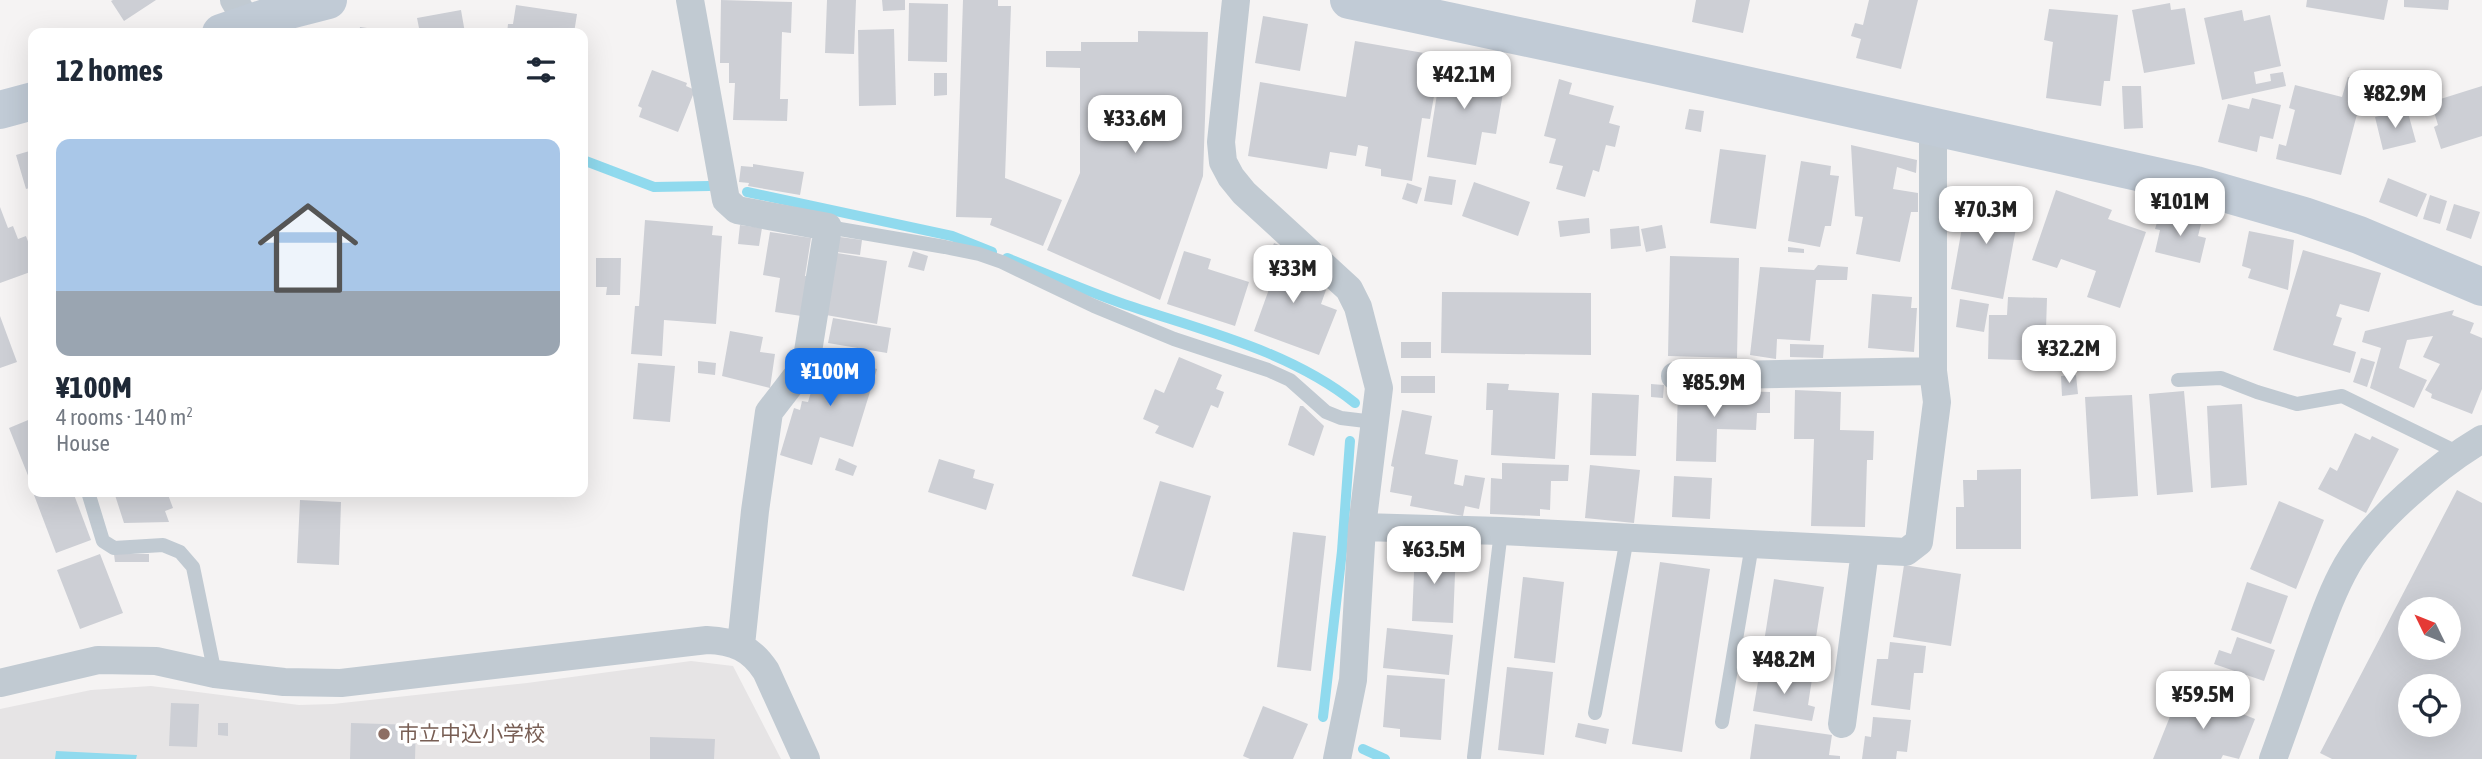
<!DOCTYPE html>
<html lang="en">
<head>
<meta charset="utf-8">
<style>
	body { margin:0; font-family:"Asap Condensed","Noto Sans JP",sans-serif; background:#f2f2f3; color:#1f2937; height:100vh; display:flex; flex-direction:column; font-size:26px; white-space:nowrap }
	* { box-sizing:border-box; margin:0 }
	p { font-size:23px; color:#747a83 }
	.icon { flex:none; width:38px; height:38px; fill:none; stroke:currentColor; stroke-width:2; stroke-linecap:round; stroke-linejoin:round }
	.map { position:relative; flex:1; overflow:hidden }
	.drawer { position:absolute; left:28px; top:28px; width:560px; height:469px; display:flex; flex-direction:column; background:#fff; border-radius:14px; box-shadow:0 7px 28px #0002 }
	.drawer>* { flex:none }
	.needle { width:46px; rotate:313deg }
	.controls { position:absolute; left:2398px; top:597px; display:grid; gap:14px }
	.controls a { display:grid; place-items:center; width:63px; height:63px; border-radius:50%; background:#fff; box-shadow:0 7px 28px #0002; font-size:35px }
	.price { position:absolute; translate:-50% -60px; padding:0 16px; border-radius:14px; background:#fff; color:#222; font-size:23px; line-height:46px; filter:drop-shadow(0 2px 4px #0008) }
	.price::after { content:''; position:absolute; left:50%; top:42px; width:21px; height:16px; margin-left:-10px; background:inherit; clip-path:polygon(0 0,100% 0,50% 100%) }
	.price.current { background:#1a73e8; color:#fff }
	ul { padding:0; list-style:none }
	li { display:grid; align-content:center; gap:14px; height:371px; padding:0 28px }
	li+li { border-top:2px solid #e0e1e3 }
	li span { display:grid; place-items:center; height:217px; border-radius:14px; color:#555 }
	li>.icon { margin-inline-start:auto }
	span .icon { width:126px; height:126px; fill:#fffc; stroke-width:1 }
	li b { font-size:30px }
	h2 { display:flex; justify-content:space-between; align-items:center; height:84px; padding:0 28px; font-size:30px }
	.map>svg:first-child { display:block }
</style>
</head>
<body>
<div class="map">
<svg width="2482" height="759" viewBox="0 0 2482 759">
	<rect width="100%" height="100%" fill="#f5f3f3"/>
	<path fill="#e6e4e5" d="M691,661L733,666L781,759H0V709L91,690L151,686L299,705L333,704L527,683Z"/>
	<path fill="#90daee" d="M56,751L137,755L136,759H55Z"/>
	<g fill="none" stroke-linecap="round" stroke-linejoin="round">
		<path stroke="#90daee" stroke-width="10" d="M583,160L654,187L709,186
			M747,192L952,236L992,252
			M1007,258C1045,273 1083,290 1121,303C1200,330 1289,350 1355,403
			M1323,717L1342,551L1350,441
			M1363,749L1385,759"/>
	</g>
	<path fill="#cdcfd5" fill-rule="evenodd" d="M113,0H156L124,21L111,1Z
		M721,0L792,2L791,33L782,32L780,99H788L787,121L733,120L735,83H729V63H720Z
		M827,0H856L854,54L825,53Z
		M882,0H905V10L883,11Z
		M963,0H998V6H1011L1005,178L1062,200L1043,246L990,225L992,218L956,217Z
		M1696,0H1750L1743,33L1692,22Z
		M1869,0H1918L1901,69L1856,58L1861,39L1851,36L1855,23L1863,25Z
		M2307,0H2388L2384,20L2306,7Z
		M2404,0H2449L2448,10L2404,7Z
		M909,3L948,4L947,62L908,61Z
		M2170,3L2171,10L2185,8L2195,64L2144,73L2132,10Z
		M516,5L577,14L574,33H507L508,24H513Z
		M2049,9L2118,15L2110,81H2104L2101,106L2046,98L2053,42L2044,40Z
		M461,10L465,33H420L417,18Z
		M2242,10L2244,21L2270,15L2281,66L2254,72L2256,84L2271,81L2270,74L2283,72L2286,86L2222,100L2204,18Z
		M1263,16L1308,24L1300,71L1255,63Z
		M360,27L395,32V33H359Z
		M894,29L896,105L859,106L858,30Z
		M1138,31L1208,32L1203,176L1160,300L1047,250L1080,173V68L1046,67V51H1081V42H1138Z
		M1355,41L1441,56L1430,119L1422,118L1412,181L1381,176V169L1365,166L1368,147L1358,145L1356,156L1330,152L1327,169L1248,156L1260,82L1346,97Z
		M1443,52L1475,58L1472,76L1505,81L1496,134L1482,132L1476,165L1427,157L1437,94L1447,95L1450,78L1439,77Z
		M652,70L687,83L686,86L695,90L678,132L639,117L642,108L638,106Z
		M934,73H947V95L934,96Z
		M2348,77L2376,84L2372,102L2361,99L2341,175L2276,159L2279,144L2286,146L2295,110L2289,108L2295,85L2342,97Z
		M1559,79L1572,83L1569,94L1614,106L1609,123L1620,126L1615,147L1606,145L1599,172L1593,170L1585,197L1556,189L1563,166L1549,163L1556,139L1544,136Z
		M2122,86H2141L2143,128L2124,129Z
		M2482,86V136L2441,149L2434,127L2438,125L2431,102Z
		M2252,98L2281,105L2273,139L2260,136L2257,152L2218,142L2228,104L2249,109Z
		M1689,109L1704,111L1701,132L1685,129Z
		M2407,109L2416,142L2383,150L2375,117Z
		M1851,145L1917,160L1916,173L1897,167L1893,189L1918,193V212H1911L1900,262L1856,254L1863,217L1855,216Z
		M1720,149L1766,155L1756,229L1710,223Z
		M33,150V187L26,189L16,155Z
		M1801,161L1831,166L1830,175L1839,176L1831,226H1825L1820,247L1788,241Z
		M753,164L804,172L800,195L748,186L749,183L739,182L741,166L753,167Z
		M1429,176L1456,180L1452,205L1424,201Z
		M2388,178L2427,194L2417,217L2379,202Z
		M1474,182L1530,202L1518,236L1462,216Z
		M1407,183L1422,188L1417,204L1402,199Z
		M2056,190L2112,210L2108,219L2146,232L2120,308L2087,297L2096,271L2061,259L2057,268L2032,260Z
		M1972,191L2018,200L2014,222L2017,223L2003,299L1951,289L1965,211L1968,212Z
		M2430,195L2447,201L2440,224L2423,219Z
		M2454,204L2480,212L2471,239L2446,230Z
		M0,207L8,228L13,226L18,239L26,236L33,255V271L0,283Z
		M2160,213L2201,224L2198,236L2206,238L2200,263L2155,252L2160,230L2155,229Z
		M1589,218L1590,233L1560,237L1558,221Z
		M645,220L713,226L712,235L722,236L716,324L664,320L662,356L631,354L635,306H639Z
		M740,225L762,228L759,246L738,244Z
		M1662,225L1666,248L1646,252L1641,229Z
		M1639,226L1641,246L1611,249L1610,229Z
		M2249,231L2294,240L2288,290L2248,278L2251,269L2242,266Z
		M770,232L811,238L805,276L814,277L808,317L775,312L780,278L763,275Z
		M840,237L862,240L860,255L837,252Z
		M1274,243L1290,250L1301,261L1294,278L1326,290L1321,304L1337,310L1319,355L1254,331L1273,278L1262,274Z
		M1788,247L1804,249V253L1788,252Z
		M2303,250L2381,273L2369,312L2340,304L2336,316L2342,318L2333,345L2356,352L2350,373L2273,350Z
		M913,251L928,256L924,271L908,267Z
		M1184,251L1211,259L1208,269L1249,282L1235,326L1167,304Z
		M837,253L887,261L877,324L826,315Z
		M1670,256L1739,258L1737,358L1668,356Z
		M596,258H621L620,295H606L607,287H596Z
		M1818,265L1848,267L1847,280H1816L1810,341L1777,339L1776,359L1750,355L1760,267L1814,270Z
		M1442,292L1591,293V355L1441,353Z
		M1872,294L1912,297L1911,308H1917L1914,352L1868,348Z
		M2008,297L2047,298L2045,361L1988,359L1989,315H2007Z
		M1960,299L1989,304L1984,332L1956,327Z
		M2454,310L2452,315L2474,323L2470,333L2482,338V389L2472,414L2431,398L2432,394L2425,390L2440,364L2423,357L2433,336L2407,340L2399,368L2427,380L2414,408L2370,388L2381,348L2362,342L2365,331Z
		M0,316L17,362L0,368Z
		M833,318L891,328L887,353L828,343Z
		M730,331L763,337L760,352L775,354L770,388L722,376Z
		M1401,342H1431V358H1401Z
		M1790,344L1824,345L1823,358L1790,357Z
		M823,353L877,369L853,447L820,437L812,465L780,455L794,408L800,410L802,401L808,402Z
		M1179,357L1222,375L1216,389L1224,392L1218,408L1211,405L1193,448L1155,433L1159,426L1143,419L1155,389L1164,393Z
		M2361,358L2375,362L2367,387L2353,382Z
		M698,361L716,363L715,375L698,373Z
		M638,363L675,366L670,422L633,419Z
		M2076,375L2078,394L2062,396L2061,376Z
		M1401,376H1435V393H1401Z
		M1487,383L1509,384L1508,390L1559,393L1555,459L1491,455L1493,410H1486Z
		M1651,384L1664,385L1663,398L1651,397Z
		M1678,389L1770,392V413H1757L1756,430L1717,429L1716,462L1676,461Z
		M1795,390L1841,392L1840,430L1874,431L1873,460H1867L1865,527L1811,526L1814,439H1794Z
		M2184,391L2193,492L2157,495L2149,394Z
		M1592,393L1639,395L1636,456L1590,455Z
		M2132,395L2138,496L2091,499L2085,397Z
		M2242,404L2247,485L2211,488L2207,406Z
		M1300,406H1303L1324,426L1314,456L1288,445Z
		M1402,410L1432,416L1425,454L1458,460L1454,484L1463,486L1465,475L1485,478L1479,509L1465,506L1463,516L1410,506L1412,496L1390,492L1394,467L1391,466Z
		M33,418V476L29,478L9,428Z
		M2355,433L2370,440L2372,436L2399,449L2366,513L2318,489L2330,467L2337,471Z
		M839,458L857,466L853,476L835,470Z
		M939,459L975,470L973,478L994,484L986,510L928,492Z
		M1502,463L1569,465L1568,481H1551L1550,510L1540,509V516L1490,514L1491,478L1502,479Z
		M1590,465L1640,470L1634,523L1585,518Z
		M2021,469V549H1956V507H1964L1963,480H1977V470Z
		M1674,476L1712,478L1710,519L1672,517Z
		M1160,481L1211,496L1184,591L1132,576Z
		M2457,490L2482,503V759H2332L2320,753ZM2410,609H2448V648H2410ZM2410,686H2448V724H2410Z
		M44,492H73L91,540L56,553L34,495Z
		M114,492H167L173,508L165,511L169,522L124,523Z
		M300,500L341,502L339,565L297,563Z
		M2279,501L2324,520L2296,589L2250,569Z
		M1293,532L1326,536L1311,671L1277,667Z
		M1415,549L1456,550L1453,623L1412,621Z
		M100,554L123,613L80,629L57,570Z
		M114,554H149V562H115Z
		M1660,562L1710,569L1682,752L1632,744Z
		M1904,565L1961,574L1951,646L1893,637Z
		M1523,577L1564,582L1555,663L1514,658Z
		M1774,579L1824,587L1810,675L1760,667Z
		M2247,582L2288,596L2271,644L2231,630Z
		M1387,628L1453,635L1449,675L1383,668Z
		M2237,637L2275,650L2264,681L2214,664L2219,650L2231,654Z
		M1890,642L1926,646L1923,673H1914L1910,710L1871,705L1877,659H1888Z
		M1507,667L1553,672L1544,755L1498,750Z
		M1760,670L1812,679L1808,705L1815,707L1812,721L1753,711Z
		M1387,675L1445,679L1441,740L1400,737V729L1383,727Z
		M2181,689L2255,719L2239,759L2223,755L2221,759H2153Z
		M171,703L199,704L197,747L169,746Z
		M1263,706L1308,724L1293,759H1250L1243,756Z
		M1873,717L1911,720L1907,752L1897,751L1896,759H1862L1865,736L1871,737Z
		M218,723H228V736L218,735Z
		M351,723L416,725L415,759H350Z
		M1578,723L1609,729L1606,744L1575,737Z
		M1755,724L1832,735L1829,755L1840,756V759H1750Z
		M650,737L715,739L714,759H650Z"/>
	<g fill="none" stroke-linecap="round" stroke-linejoin="round">
		<path stroke="#c1cad2" stroke-width="14" d="M828,227L945,247L979,254L1002,262L1094,306L1174,339L1268,370L1290,380L1326,412L1341,418L1374,422
			M2178,380L2221,378L2257,392L2297,404L2342,396L2459,453
			M88,492L103,541L114,548L163,545L180,552L193,567L215,674
			M1595,713L1627,538
			M1722,722L1752,545
			M1474,757L1501,531"/>
		<path stroke="#c1cad2" stroke-width="28" d="M234,0L248,23
			M690,0L726,200L737,210L828,227L806,364L769,412L755,511L741,645
			M1236,0L1221,142L1223,162L1231,177L1244,193L1349,289L1358,307L1379,388L1362,527L1353,680L1337,759
			M1675,376L1933,371
			M1362,527L1501,531L1906,552L1919,542L1937,402L1933,371V127
			M0,683L98,660L156,661L215,674L284,682L341,683L707,640C734,641 751,648 766,671L806,759
			M1842,724L1865,551
			M2273,759C2286,724 2298,689 2310,654C2321,624 2331,593 2347,565C2372,521 2438,465 2482,439"/>
		<path stroke="#c1cbd6" stroke-width="38" d="M1349,0L1655,65L2196,185L2304,216L2359,235L2482,287
			M221,33L289,10L328,0
			M0,110L33,101"/>
	</g>
	<circle fill="#8d6e63" stroke="#fff" stroke-width="2.5" cx="384" cy="734" r="7"/>
	<g text-anchor="middle" stroke-width="7" stroke-linejoin="round" paint-order="stroke">
		<g font-size="21" fill="#785e54" stroke="#fff" text-anchor="start">
			<text x="398" y="741">市立中込小学校</text>
		</g>
	</g>
</svg>
<div class="controls">
<a><svg class="needle" viewBox="-14 -14 28 28"><path d="M0-13l5 13h-10z" fill="#e53935"/><path d="M0 13l5-13h-10z" fill="#747a83"/></svg></a>
<a><svg class="icon" aria-label="locate" viewBox="0 0 24 24"><circle cx="12" cy="12" r="6"/><path d="M12 2v4M12 18v4M2 12h4M18 12h4"/></svg></a>
</div>
<b class="price" style="left:1464px;top:111px">¥42.1M</b>
<b class="price" style="left:2395px;top:130px">¥82.9M</b>
<b class="price" style="left:1135px;top:155px">¥33.6M</b>
<b class="price" style="left:2180px;top:238px">¥101M</b>
<b class="price" style="left:1986px;top:246px">¥70.3M</b>
<b class="price" style="left:1293px;top:305px">¥33M</b>
<b class="price" style="left:2069px;top:385px">¥32.2M</b>
<b class="price current" style="left:830px;top:408px">¥100M</b>
<b class="price" style="left:1714px;top:419px">¥85.9M</b>
<b class="price" style="left:1434px;top:586px">¥63.5M</b>
<b class="price" style="left:1784px;top:696px">¥48.2M</b>
<b class="price" style="left:2203px;top:731px">¥59.5M</b>
<section class="drawer">
<h2>12 homes<svg class="icon" aria-label="filters" viewBox="0 0 24 24"><path d="M4 7h16M4 17h16"/><circle cx="9" cy="7" r="2"/><circle cx="15" cy="17" r="2"/></svg></h2>
<ul>
<li><span style="background:linear-gradient(#a9c7e8 70%,#9aa5b1 0)"><svg class="icon" aria-label="home" viewBox="0 0 24 24"><path d="M3 11l9-7 9 7M6 9v11h12V9"/></svg></span><div><b>¥100M</b><p>4 rooms · 140 m²</p><p>House</p></div></li>
</ul>
</section>
</div>
</body>
</html>
